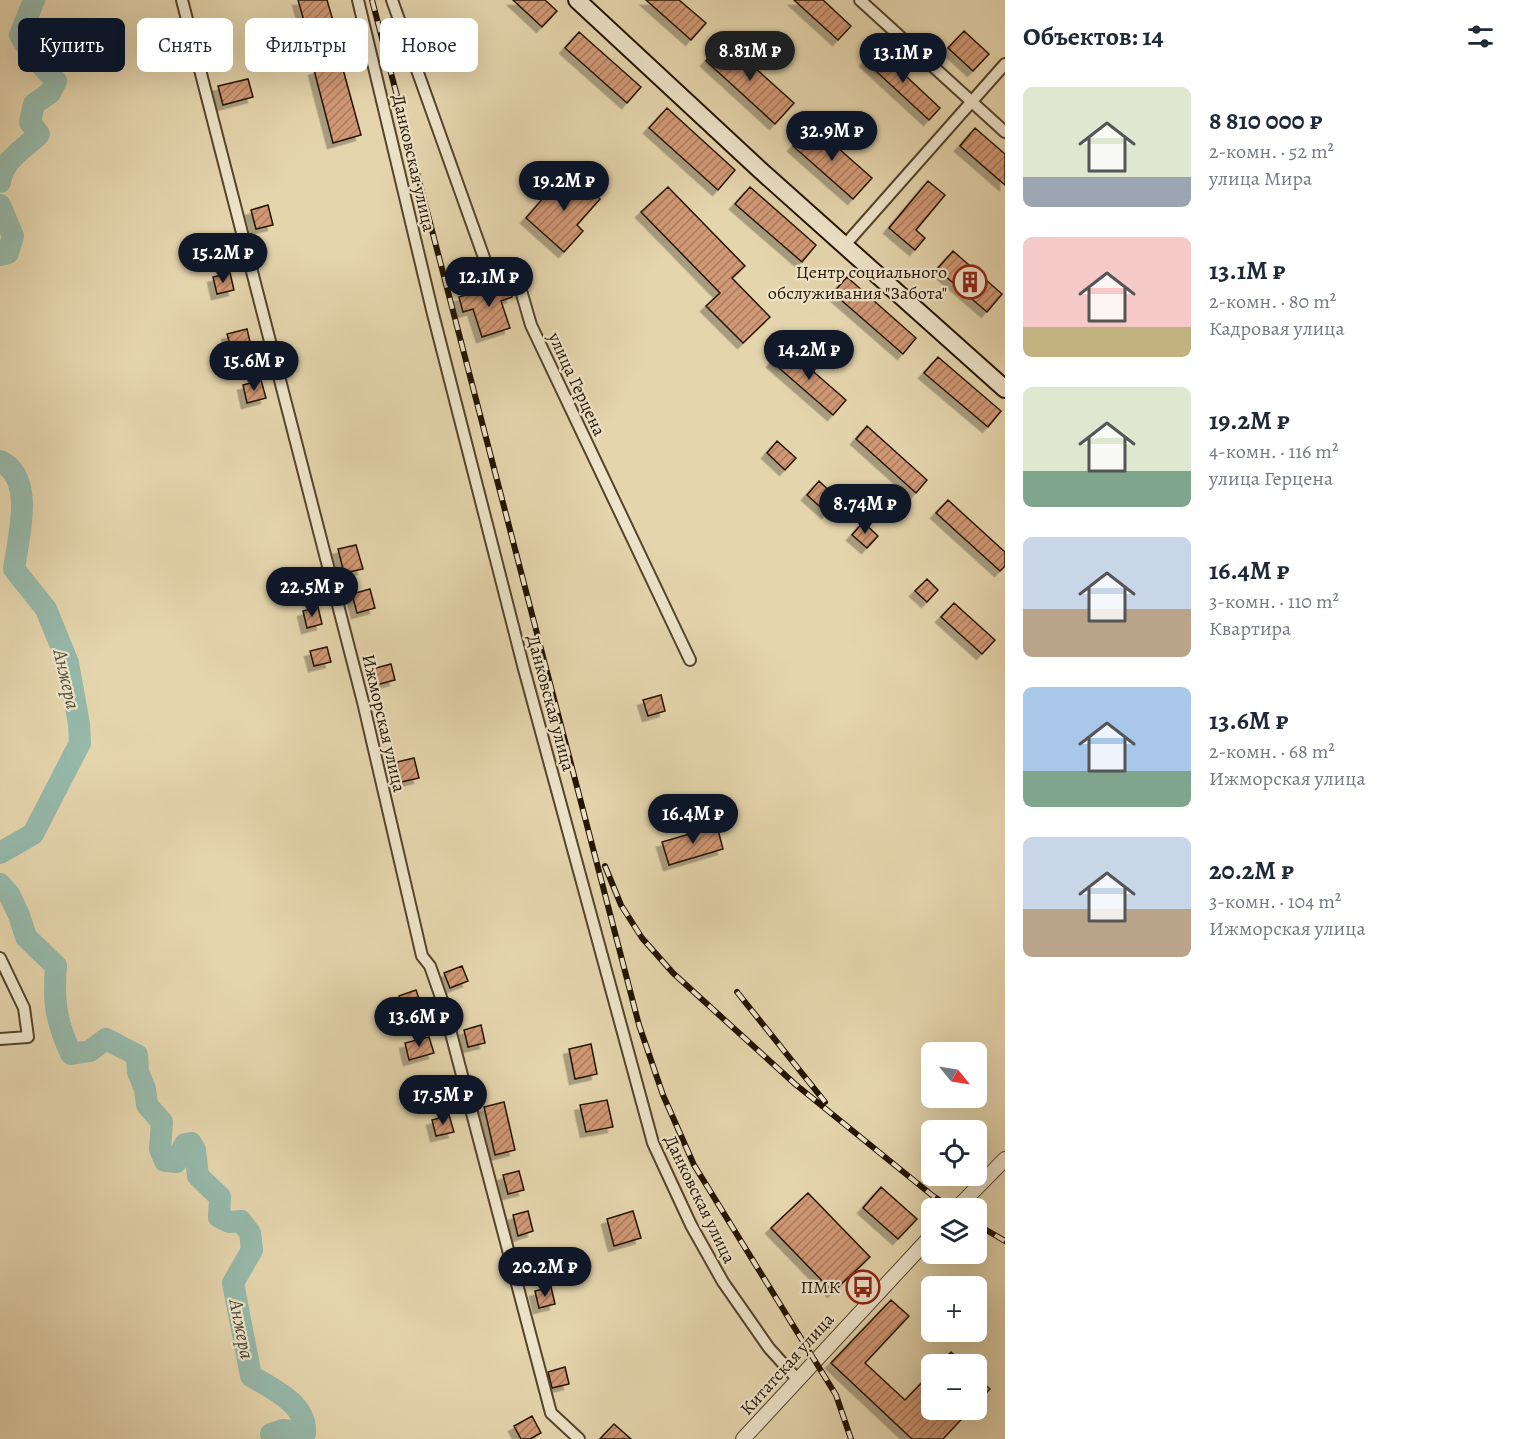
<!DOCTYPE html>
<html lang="ru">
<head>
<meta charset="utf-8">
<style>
	body { margin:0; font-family:Alegreya,serif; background:#f6f6f7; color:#1f2937; height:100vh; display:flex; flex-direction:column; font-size:22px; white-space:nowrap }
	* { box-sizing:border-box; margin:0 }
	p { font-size:20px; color:#747a83 }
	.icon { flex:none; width:33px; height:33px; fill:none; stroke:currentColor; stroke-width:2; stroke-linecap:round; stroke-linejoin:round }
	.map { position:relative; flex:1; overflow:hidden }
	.sheet { display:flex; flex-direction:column; background:#fff; width:510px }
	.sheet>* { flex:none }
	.hud { position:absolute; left:18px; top:18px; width:570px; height:54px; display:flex; gap:12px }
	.needle { width:39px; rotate:120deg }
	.controls { position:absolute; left:921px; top:1042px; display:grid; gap:12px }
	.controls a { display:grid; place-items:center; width:66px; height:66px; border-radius:9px; background:#fff; box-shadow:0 6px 24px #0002; font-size:30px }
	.price { position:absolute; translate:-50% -51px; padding:0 14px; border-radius:21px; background:#111827; color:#fff; font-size:20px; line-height:39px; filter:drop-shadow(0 2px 3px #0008) }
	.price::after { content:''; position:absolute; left:50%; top:36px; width:18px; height:14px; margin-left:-9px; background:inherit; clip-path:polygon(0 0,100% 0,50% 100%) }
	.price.selected { background:#222; color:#fff }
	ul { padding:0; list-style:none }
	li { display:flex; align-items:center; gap:18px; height:150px; padding:0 18px }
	li span { display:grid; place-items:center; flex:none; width:168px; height:120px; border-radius:9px; color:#555 }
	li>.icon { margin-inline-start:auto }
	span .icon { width:72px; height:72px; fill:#fffc; stroke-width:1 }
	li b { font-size:26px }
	h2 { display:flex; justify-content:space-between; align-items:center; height:72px; padding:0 18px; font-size:26px }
	.pill { padding:0 21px; border-radius:9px; background:#fff; box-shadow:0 6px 24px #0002; font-size:21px; line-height:54px }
	.pill.selected { background:#111827; color:#fff }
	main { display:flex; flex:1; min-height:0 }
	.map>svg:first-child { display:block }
</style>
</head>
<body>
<main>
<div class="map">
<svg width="1005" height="1439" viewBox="0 0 1005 1439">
	<defs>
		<pattern id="building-hatch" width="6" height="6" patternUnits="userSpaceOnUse" patternTransform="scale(1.5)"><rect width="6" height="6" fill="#d19875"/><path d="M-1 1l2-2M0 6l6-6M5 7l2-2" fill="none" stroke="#a97b5e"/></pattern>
		<filter id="shadow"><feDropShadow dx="-5.5" dy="5.5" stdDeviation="0" flood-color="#0004"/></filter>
	</defs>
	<rect width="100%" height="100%" fill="#e5d5ad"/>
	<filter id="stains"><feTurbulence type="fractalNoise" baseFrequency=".00333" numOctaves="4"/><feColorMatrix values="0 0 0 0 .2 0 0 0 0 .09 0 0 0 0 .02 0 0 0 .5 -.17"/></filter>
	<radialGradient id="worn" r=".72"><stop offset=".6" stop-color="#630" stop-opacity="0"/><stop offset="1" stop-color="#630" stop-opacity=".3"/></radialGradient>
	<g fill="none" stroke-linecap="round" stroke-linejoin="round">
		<path stroke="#96b9aa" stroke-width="22" d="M0,182C4,158 24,150 39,134L30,122L34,104L50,93L56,81L32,55L20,35L34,0
			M0,205L13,236L8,253L0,255
			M0,461C36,478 18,538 14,569L46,609L68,663L79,724L80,743L33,834L0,853
			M0,884L9,894L19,915L26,937L56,966C53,1002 56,1021 71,1054L90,1051L106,1039L137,1055L138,1072L145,1089L147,1105L162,1122L160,1149L165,1161L176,1162L185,1144L191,1143L195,1150L198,1176L220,1197L219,1217L229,1222L241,1221L250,1233L252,1250L233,1283L251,1376C273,1389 307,1404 305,1433L283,1430L271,1434L276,1439"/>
	</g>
	<path fill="url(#building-hatch)" stroke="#241302" stroke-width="1.5" filter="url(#shadow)" d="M298,0H327L336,31L309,38Z
		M513,0H545L557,11L542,27Z
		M646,0H679L706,23L691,40Z
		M794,0H823L851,26L838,40Z
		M964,31L989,54L973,71L948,48Z
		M579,32L641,87L627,103L565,48Z
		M724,40L794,103L775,124L706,61Z
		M877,49L940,108L929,120L865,61Z
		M341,62L361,135L333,143L314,70Z
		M248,79L253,97L223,105L218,86Z
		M667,108L735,170L718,190L649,128Z
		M812,125L872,178L853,199L793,146Z
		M975,128L1005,154V185L960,146Z
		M571,173L600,199L577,225L583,231L564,252L526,218L545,196L548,199Z
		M928,181L945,195L916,230L925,238L915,250L889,228Z
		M668,187L745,266L732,278L770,317L743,343L706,306L720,293L641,212Z
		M750,187L816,245L802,262L735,204Z
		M268,205L273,225L256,229L251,210Z
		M953,251L1002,294L987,312L937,269Z
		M230,273L234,290L217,294L213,277Z
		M847,277L916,338L903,354L833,293Z
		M508,282L512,297L501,301L510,328L482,337L473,309L463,312L459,297Z
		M247,329L251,346L232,351L227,334Z
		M785,347L846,400L833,415L772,362Z
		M938,357L1001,411L988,427L924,373Z
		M261,380L266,398L247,403L243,385Z
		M867,426L927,480L916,493L856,439Z
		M777,441L796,458L785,470L767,453Z
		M819,481L839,500L827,513L807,495Z
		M948,500L1005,552V566L1000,571L936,513Z
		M863,522L878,536L867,548L852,535Z
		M356,545L363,569L344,573L338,549Z
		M927,579L938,590L927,602L915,591Z
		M370,589L375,608L357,613L352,594Z
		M954,603L995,640L982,654L941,617Z
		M318,607L322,624L307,628L303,611Z
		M327,647L331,662L314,666L310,651Z
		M391,664L395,680L376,685L372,669Z
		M661,695L665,711L648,716L643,700Z
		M414,758L419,778L401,782L397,762Z
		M717,826L723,849L669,865L662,842Z
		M462,966L468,981L450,988L444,973Z
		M416,990L422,1007L405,1013L399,996Z
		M481,1025L485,1043L468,1047L464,1030Z
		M429,1037L434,1053L409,1060L405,1043Z
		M591,1044L597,1074L575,1079L569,1049Z
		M442,1076L447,1094L428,1099L424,1081Z
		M607,1100L613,1127L586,1132L580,1105Z
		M504,1102L515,1150L495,1155L484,1107Z
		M449,1115L454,1132L436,1136L432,1120Z
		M519,1171L524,1190L508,1194L503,1175Z
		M881,1187L917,1219L898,1239L863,1208Z
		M808,1193L870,1257L833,1292L771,1228Z
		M528,1211L533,1231L518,1236L513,1215Z
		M633,1211L641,1238L614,1246L607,1219Z
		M542,1251L546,1267L527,1272L523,1256Z
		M551,1287L555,1304L539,1308L535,1291Z
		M891,1300L909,1316L865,1363L905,1400L932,1372V1410H970L943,1439H912L831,1363Z
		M951,1352L965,1365H938Z
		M565,1367L569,1384L552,1388L548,1372Z
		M976,1376L990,1389L976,1403Z
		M532,1416L541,1433L530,1439H521L514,1426Z
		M614,1424L631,1439H600Z"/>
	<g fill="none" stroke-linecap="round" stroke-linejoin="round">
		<defs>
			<path id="minor" d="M182,0L363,702L422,956L430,966L443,1003L551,1413L579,1439
				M358,0L433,314L524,669L653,1143L691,1225L723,1282L769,1348L797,1379
				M392,0L487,266L515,270L531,325L690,660
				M860,0L1005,132
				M844,246L1005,64
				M0,958L24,1008L28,1037L0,1039"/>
			<path id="tertiary" d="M956,1209L1005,1159
				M743,1439L932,1235"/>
			<path id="secondary" d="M577,0L759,169L1005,389"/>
		</defs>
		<use href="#minor" stroke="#54442d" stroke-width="14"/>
		<use href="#tertiary" stroke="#54442d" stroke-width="16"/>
		<use href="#secondary" stroke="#241302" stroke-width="20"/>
		<use href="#minor" stroke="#eee4ca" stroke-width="10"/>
		<use href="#tertiary" stroke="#eee4ca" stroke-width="14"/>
		<use href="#secondary" stroke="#eee4ca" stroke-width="16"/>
		<defs>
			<path id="rail" d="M372,0L639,1025L663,1095L694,1165L836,1395L851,1439
				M605,866L621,905L642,938L673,973L795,1084L933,1196L953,1209
				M737,992L825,1102
				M976,1224L1005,1241"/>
		</defs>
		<use href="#rail" stroke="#241302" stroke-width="6"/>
		<use href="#rail" stroke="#eee4ca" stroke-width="4" stroke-dasharray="11" stroke-linecap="butt"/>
	</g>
	<defs>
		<symbol id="building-ring" viewBox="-11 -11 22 22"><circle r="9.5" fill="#eee4ca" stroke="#8f2418" stroke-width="1.5"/><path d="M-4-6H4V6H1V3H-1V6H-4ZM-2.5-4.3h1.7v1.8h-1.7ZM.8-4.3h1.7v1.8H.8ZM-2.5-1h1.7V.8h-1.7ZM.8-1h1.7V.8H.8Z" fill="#8f2418"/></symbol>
		<symbol id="bus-ring" viewBox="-11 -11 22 22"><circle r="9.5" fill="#eee4ca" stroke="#8f2418" stroke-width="1.5"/><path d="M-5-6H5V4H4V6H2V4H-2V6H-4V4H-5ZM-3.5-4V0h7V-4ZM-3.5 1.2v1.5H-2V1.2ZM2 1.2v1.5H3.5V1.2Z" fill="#8f2418"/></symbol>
	</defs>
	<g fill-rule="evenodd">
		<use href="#building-ring" x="951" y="263" width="38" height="38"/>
		<use href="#bus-ring" x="844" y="1268" width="38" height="38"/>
	</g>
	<g text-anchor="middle" stroke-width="4.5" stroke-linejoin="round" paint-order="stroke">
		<g font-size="18" fill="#241302" stroke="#eee4ca">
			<text transform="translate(414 163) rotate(77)" y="6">Данковская улица</text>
			<text transform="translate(577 384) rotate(65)" y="6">улица Герцена</text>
			<text transform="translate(551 703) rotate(75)" y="6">Данковская улица</text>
			<text transform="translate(384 723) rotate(77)" y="6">Ижморская улица</text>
			<text transform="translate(700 1199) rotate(64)" y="6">Данковская улица</text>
			<text transform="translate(787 1364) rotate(-48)" y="6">Китатская улица</text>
		</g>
		<g font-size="18" fill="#241302" stroke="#eee4ca" text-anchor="end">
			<text x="947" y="278">Центр социального<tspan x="947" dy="21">обслуживания "Забота"</tspan></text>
			<text x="840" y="1293">ПМК</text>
		</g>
		<g font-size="20" font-style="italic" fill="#4c4d3d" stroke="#eee4ca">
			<text transform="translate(67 679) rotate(77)" y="7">Анжера</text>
			<text transform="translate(242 1329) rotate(79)" y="7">Анжера</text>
		</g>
	</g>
	<rect width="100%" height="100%" filter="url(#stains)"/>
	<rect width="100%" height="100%" fill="url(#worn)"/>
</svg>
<div class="controls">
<a><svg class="needle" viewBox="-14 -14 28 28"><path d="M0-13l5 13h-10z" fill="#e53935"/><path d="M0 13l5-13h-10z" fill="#747a83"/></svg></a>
<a><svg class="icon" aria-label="locate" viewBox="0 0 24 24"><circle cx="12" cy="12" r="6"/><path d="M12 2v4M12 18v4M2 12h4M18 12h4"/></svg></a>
<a><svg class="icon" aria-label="layers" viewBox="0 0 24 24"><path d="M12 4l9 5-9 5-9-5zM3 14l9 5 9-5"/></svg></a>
<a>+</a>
<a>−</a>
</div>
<b class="price selected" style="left:750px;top:82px">8.81M ₽</b>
<b class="price" style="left:903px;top:84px">13.1M ₽</b>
<b class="price" style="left:832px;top:162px">32.9M ₽</b>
<b class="price" style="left:564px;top:212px">19.2M ₽</b>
<b class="price" style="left:223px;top:284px">15.2M ₽</b>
<b class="price" style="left:489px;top:308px">12.1M ₽</b>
<b class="price" style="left:809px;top:381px">14.2M ₽</b>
<b class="price" style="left:254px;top:392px">15.6M ₽</b>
<b class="price" style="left:865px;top:535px">8.74M ₽</b>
<b class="price" style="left:312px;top:618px">22.5M ₽</b>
<b class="price" style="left:693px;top:845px">16.4M ₽</b>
<b class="price" style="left:419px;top:1048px">13.6M ₽</b>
<b class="price" style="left:443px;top:1126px">17.5M ₽</b>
<b class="price" style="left:545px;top:1298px">20.2M ₽</b>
<div class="hud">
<a class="pill selected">Купить</a>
<a class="pill">Снять</a>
<a class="pill">Фильтры</a>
<a class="pill">Новое</a>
</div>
</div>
<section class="sheet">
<h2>Объектов: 14<svg class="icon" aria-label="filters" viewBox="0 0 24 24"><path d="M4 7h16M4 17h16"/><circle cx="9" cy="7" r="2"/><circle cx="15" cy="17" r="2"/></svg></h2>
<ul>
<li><span style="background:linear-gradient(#dfe7d0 75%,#9aa5b1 0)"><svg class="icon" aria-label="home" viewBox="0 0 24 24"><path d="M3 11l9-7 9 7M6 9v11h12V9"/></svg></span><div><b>8 810 000 ₽</b><p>2-комн. · 52 m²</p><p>улица Мира</p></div></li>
<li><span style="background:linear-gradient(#f6c9c9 75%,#c2b280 0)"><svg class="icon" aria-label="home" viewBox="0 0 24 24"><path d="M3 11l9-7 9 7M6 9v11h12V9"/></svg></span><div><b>13.1M ₽</b><p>2-комн. · 80 m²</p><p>Кадровая улица</p></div></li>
<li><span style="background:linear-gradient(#dfe7d0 70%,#7fa58c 0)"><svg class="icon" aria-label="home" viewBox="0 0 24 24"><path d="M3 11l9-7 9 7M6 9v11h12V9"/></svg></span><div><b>19.2M ₽</b><p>4-комн. · 116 m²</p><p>улица Герцена</p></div></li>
<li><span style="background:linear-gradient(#c9d6e8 60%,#b9a48a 0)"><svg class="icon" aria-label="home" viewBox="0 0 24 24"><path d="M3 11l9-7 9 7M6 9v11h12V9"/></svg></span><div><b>16.4M ₽</b><p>3-комн. · 110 m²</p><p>Квартира</p></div></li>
<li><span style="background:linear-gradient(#a9c7e8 70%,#7fa58c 0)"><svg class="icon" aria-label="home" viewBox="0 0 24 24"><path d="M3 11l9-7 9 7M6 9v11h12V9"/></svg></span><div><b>13.6M ₽</b><p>2-комн. · 68 m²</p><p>Ижморская улица</p></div></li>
<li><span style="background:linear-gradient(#c9d6e8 60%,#b9a48a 0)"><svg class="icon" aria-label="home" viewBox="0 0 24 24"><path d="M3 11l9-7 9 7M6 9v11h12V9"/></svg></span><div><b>20.2M ₽</b><p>3-комн. · 104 m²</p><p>Ижморская улица</p></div></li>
</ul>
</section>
</main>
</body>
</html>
